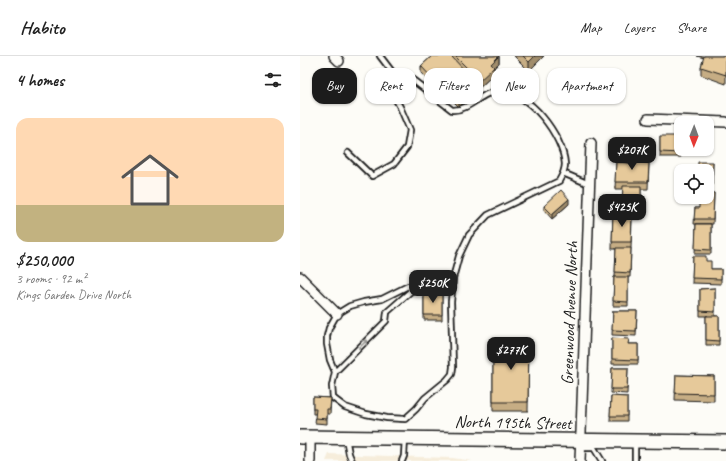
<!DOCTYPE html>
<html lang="en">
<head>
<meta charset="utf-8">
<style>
	body { margin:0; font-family:Caveat,sans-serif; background:#f2f2f2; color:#222; height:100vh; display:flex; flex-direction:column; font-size:15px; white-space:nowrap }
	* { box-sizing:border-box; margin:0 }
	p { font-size:13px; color:#767676 }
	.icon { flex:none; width:22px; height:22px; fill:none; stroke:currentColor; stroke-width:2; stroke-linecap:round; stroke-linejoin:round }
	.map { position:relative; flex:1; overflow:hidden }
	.panel { display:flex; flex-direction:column; background:#fff; width:300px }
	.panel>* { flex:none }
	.banner { position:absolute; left:12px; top:12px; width:354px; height:36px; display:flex; gap:8px }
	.needle { width:26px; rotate:181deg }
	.buttons { position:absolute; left:374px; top:60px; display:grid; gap:8px }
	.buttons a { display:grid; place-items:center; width:40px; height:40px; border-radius:8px; background:#fff; box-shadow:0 1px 3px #0004; font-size:20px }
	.price { position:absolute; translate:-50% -34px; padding:0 9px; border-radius:8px; background:#1c1c1c; color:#fff; font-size:13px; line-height:26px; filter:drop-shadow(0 1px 2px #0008) }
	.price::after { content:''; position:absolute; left:50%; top:24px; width:12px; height:9px; margin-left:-6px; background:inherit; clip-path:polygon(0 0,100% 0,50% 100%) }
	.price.selected { background:#222; color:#fff }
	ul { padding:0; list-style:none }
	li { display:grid; align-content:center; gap:8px; height:212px; padding:0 16px }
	li span { display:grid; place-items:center; height:124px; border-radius:12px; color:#555 }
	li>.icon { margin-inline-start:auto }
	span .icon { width:72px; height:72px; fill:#fffc; stroke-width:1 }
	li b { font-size:17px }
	h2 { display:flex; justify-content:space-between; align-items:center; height:48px; padding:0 16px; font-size:17px }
	.tag { padding:0 14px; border-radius:12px; background:#fff; box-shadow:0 1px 3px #0004; font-size:14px; line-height:36px }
	.tag.selected { background:#1c1c1c; color:#fff }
	header { display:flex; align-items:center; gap:24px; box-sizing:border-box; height:56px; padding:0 20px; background:#fff; border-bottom:1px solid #e0e0e0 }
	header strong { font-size:19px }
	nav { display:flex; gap:22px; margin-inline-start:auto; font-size:14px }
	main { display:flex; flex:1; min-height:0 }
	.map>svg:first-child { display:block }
</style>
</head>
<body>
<header>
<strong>Habito</strong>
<nav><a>Map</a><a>Layers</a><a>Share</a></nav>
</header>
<main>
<section class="panel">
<h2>4 homes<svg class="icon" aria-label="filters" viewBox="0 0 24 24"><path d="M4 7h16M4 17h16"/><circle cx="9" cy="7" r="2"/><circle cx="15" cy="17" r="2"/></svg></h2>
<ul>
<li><span style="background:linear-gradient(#ffd9b3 70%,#c2b280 0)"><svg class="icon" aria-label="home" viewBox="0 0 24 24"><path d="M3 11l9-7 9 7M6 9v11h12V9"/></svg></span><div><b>$250,000</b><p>3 rooms · 92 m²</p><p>Kings Garden Drive North</p></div></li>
</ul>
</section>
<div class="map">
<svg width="426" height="405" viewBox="0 0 426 405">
	<rect width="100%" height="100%" fill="#fdfcf7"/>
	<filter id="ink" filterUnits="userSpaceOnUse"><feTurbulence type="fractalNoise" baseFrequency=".025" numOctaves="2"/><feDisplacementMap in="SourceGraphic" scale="8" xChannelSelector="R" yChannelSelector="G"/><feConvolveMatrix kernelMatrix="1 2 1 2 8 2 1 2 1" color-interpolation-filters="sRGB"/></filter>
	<g filter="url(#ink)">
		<path fill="#f6eddb" d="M29,398L152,402L173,405H26Z"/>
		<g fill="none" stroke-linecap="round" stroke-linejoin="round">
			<defs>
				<path id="lane" d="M48,97L72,120L94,108L107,91L110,74L100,51L88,29V25L93,17
					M263,117L289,128
					M35,316L86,265L87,256L111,235L110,231L108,230L82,243L64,246L50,250L37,258L29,272L27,280V288L30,304L35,316L32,330L33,342L45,351L66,358L87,362L105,363L116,353L125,342L147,324L152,318L153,311L151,246L153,222L159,200L169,179L188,159L259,125C262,120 265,114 265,108C263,80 229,35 200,35C181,35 170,55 152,54L105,18L93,17L80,0
					M46,382L49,398L52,405
					M280,392H294L302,405
					M102,405L104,400L105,383
					M335,405V385"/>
				<path id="street" d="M34,0L39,5
					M348,63L426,66
					M0,221L37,258
					M10,382V405
					M280,405L291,87"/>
				<path id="secondary" d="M0,381L426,386"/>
			</defs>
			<use href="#lane" stroke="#1c1c1c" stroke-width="8"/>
			<use href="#street" stroke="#1c1c1c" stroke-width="12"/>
			<use href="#secondary" stroke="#1c1c1c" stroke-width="16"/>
			<use href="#lane" stroke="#fdfcf7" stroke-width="4.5"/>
			<use href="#street" stroke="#fdfcf7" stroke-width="9"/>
			<use href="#secondary" stroke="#fdfcf7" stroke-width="13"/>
		</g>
		<path fill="#c6ad84" stroke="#1c1c1c" d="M132,0H199V7L194,12V18L159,51L152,44V39L146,44L121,17V10Z
			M214,0H244L229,15Z
			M397,0H426V28L401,19V11L404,2Z
			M360,80L382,93L381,101H360Z
			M316,106L349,107L348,133H341V163H332L330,221H328V250H313L314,221H315L316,193H312L313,147H322L323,133H315Z
			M413,106L412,137H414L413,168H394L395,152H399L407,141V115Z
			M269,148L252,163L244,154V150Z
			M396,168H411V198H395Z
			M393,200L406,205L411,213H421V228L392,227Z
			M415,232V260H419V289H406V260H408H400V233Z
			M124,237H142V264H124Z
			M313,255H337L336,280L312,279Z
			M312,282L329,288H338V308H312Z
			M193,283L229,284L228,355H193Z
			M312,312H328L327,338L311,337Z
			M376,319L414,320V345L375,344Z
			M311,340L327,341V365H310Z
			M13,341L31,342L30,358H27V368L15,367L16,358H13Z"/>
		<path fill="#a18d6c" stroke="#1c1c1c" d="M199,0V7L194,12V18L159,51V44L191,8Z
			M235,0H244L229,15V6Z
			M167,17V24L152,37V39L146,44V37Z
			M269,143V148L252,163V158Z"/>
		<path fill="#e6c99a" stroke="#1c1c1c" d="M132,0H151L167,17L146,37L121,10Z
			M155,0H199L191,8L194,11L159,44L152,37L172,17Z
			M223,0H235L229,6Z
			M404,0H426V19L401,11Z
			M360,80H381V97L360,96Z
			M329,100H336V106L349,107L348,126H315L316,106L329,107Z
			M398,106H413L412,133L407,132V115H398Z
			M323,130H341V156H313V147H322Z
			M261,134L269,143L252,158L244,150Z
			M407,136L414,137L413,163H394L395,152H399V141H407Z
			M313,158H332L331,186H312Z
			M396,168H411V194L395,193Z
			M316,192H331L330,217L315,216Z
			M393,200H406V205H411V213H421V223L392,222Z
			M314,221H328V246L313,245Z
			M415,232V256L400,255V233Z
			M124,237H142V259H124Z
			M313,255H337L336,275L312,274Z
			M406,260H419V285L406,284Z
			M312,282L329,283L328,288H338V304L312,303Z
			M193,283L229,284L228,346H193Z
			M312,312H328L327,333H311Z
			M376,319L414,320V338L375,337Z
			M311,340L327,341V360H310Z
			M13,341L31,342L30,353H27V363L15,362L16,353H13Z"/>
		<defs><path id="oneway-shaft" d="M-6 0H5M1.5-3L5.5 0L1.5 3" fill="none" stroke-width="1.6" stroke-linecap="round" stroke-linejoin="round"/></defs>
		<use stroke="#989794" href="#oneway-shaft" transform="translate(63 288) rotate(-45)"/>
	</g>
	<g text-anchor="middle" stroke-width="3.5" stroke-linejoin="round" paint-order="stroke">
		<g font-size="17" fill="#1c1c1c" stroke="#fdfcf7">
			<text transform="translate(269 257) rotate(-88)" y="6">Greenwood Avenue North</text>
			<text transform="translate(213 366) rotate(1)" y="6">North 195th Street</text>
		</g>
	</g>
</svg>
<div class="buttons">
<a><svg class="needle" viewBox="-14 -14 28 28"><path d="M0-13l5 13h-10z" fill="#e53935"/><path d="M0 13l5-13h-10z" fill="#767676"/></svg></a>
<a><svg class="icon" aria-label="locate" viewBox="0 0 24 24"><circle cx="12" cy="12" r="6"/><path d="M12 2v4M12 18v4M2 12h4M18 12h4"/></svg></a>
</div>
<b class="price" style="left:332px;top:115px">$207K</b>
<b class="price" style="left:322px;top:172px">$425K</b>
<b class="price selected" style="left:133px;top:248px">$250K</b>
<b class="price" style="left:211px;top:315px">$277K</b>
<div class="banner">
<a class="tag selected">Buy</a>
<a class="tag">Rent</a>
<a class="tag">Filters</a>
<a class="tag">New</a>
<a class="tag">Apartment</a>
</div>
</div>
</main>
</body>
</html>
